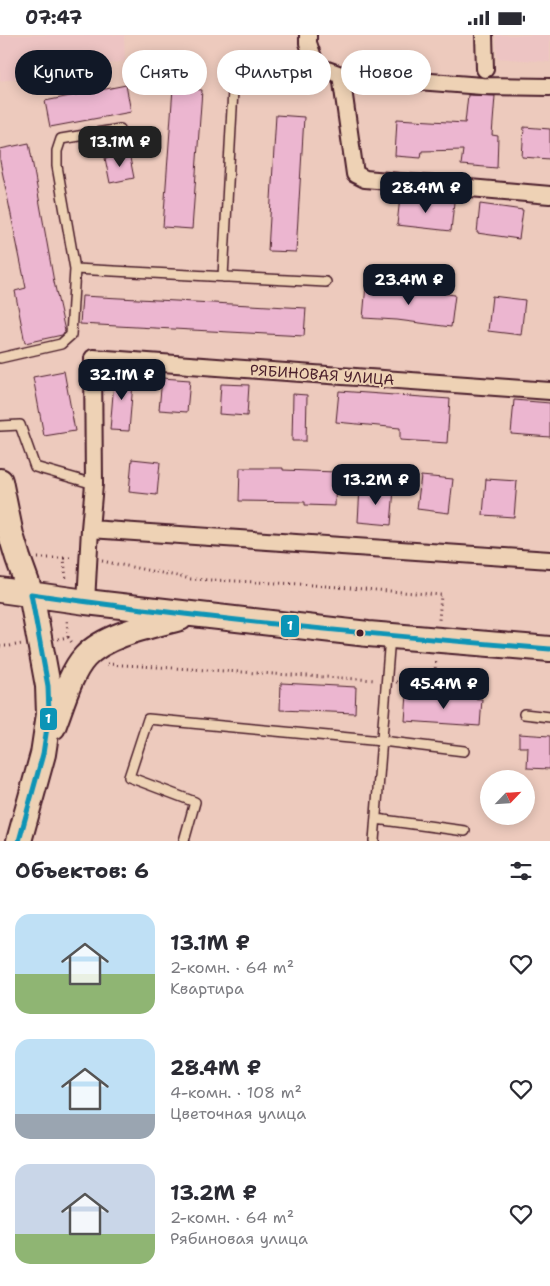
<!DOCTYPE html>
<html lang="ru">
<head>
<meta charset="utf-8">
<style>
	body { margin:0; font-family:"Shantell Sans",sans-serif; background:#f2f2f3; color:#2b2b33; height:100vh; display:flex; flex-direction:column; font-size:19px; white-space:nowrap }
	* { box-sizing:border-box; margin:0 }
	p { font-size:16px; color:#7c7c81 }
	.icon { flex:none; width:28px; height:28px; fill:none; stroke:currentColor; stroke-width:2; stroke-linecap:round; stroke-linejoin:round }
	.map { position:relative; height:806px; overflow:hidden }
	.side { display:flex; flex-direction:column; background:#fff; flex:1 }
	.side>* { flex:none }
	.hud { position:absolute; left:15px; top:15px; width:520px; height:45px; display:flex; gap:10px }
	.needle { width:32px; rotate:65deg }
	.buttons { position:absolute; left:480px; top:735px; display:grid; gap:10px }
	.buttons a { display:grid; place-items:center; width:55px; height:55px; border-radius:50%; background:#fff; box-shadow:0 2px 12px #0003; font-size:25px }
	.price { position:absolute; translate:-50% -42px; padding:0 11px; border-radius:10px; background:#111827; color:#fff; font-size:16px; line-height:32px; filter:drop-shadow(0 1px 2px #0008) }
	.price::after { content:''; position:absolute; left:50%; top:30px; width:15px; height:11px; margin-left:-8px; background:inherit; clip-path:polygon(0 0,100% 0,50% 100%) }
	.price.current { background:#222; color:#fff }
	ul { padding:0; list-style:none }
	li { display:flex; align-items:center; gap:15px; height:125px; padding:0 15px }
	li span { display:grid; place-items:center; flex:none; width:140px; height:100px; border-radius:15px; color:#555 }
	li>.icon { margin-inline-start:auto }
	span .icon { width:60px; height:60px; fill:#fffc; stroke-width:1 }
	li b { font-size:21px }
	h2 { display:flex; justify-content:space-between; align-items:center; height:60px; padding:0 15px; font-size:21px }
	.tag { padding:0 18px; border-radius:22px; background:#fff; box-shadow:0 2px 12px #0003; font-size:18px; line-height:45px }
	.tag.current { background:#111827; color:#fff }
	.status { display:flex; justify-content:space-between; align-items:center; height:35px; padding:0 25px; background:#fff; direction:ltr }
	.status svg { height:14px; fill:currentColor }
	.map>svg:first-child { display:block }
</style>
</head>
<body>
<div class="status"><b>07:47</b><svg viewBox="0 0 49 12"><path d="M0 12V9h3v3zM5 12V6h3v6zM10 12V3h3v9zM15 12V0h3v12zM26 1h20v11H26zM47 4h2v5h-2z"/></svg></div>
<div class="map">
<svg width="550" height="806" viewBox="0 0 550 806">
	<rect width="100%" height="100%" fill="#edcabd"/>
	<filter id="ink" filterUnits="userSpaceOnUse"><feTurbulence type="fractalNoise" baseFrequency=".02" numOctaves="2"/><feDisplacementMap in="SourceGraphic" scale="10" xChannelSelector="R" yChannelSelector="G"/><feConvolveMatrix kernelMatrix="1 2 1 2 8 2 1 2 1" color-interpolation-filters="sRGB"/></filter>
	<g filter="url(#ink)">
		<path fill="#edc4c3" d="M0,0H124L125,26L0,46Z
			M496,0H550V27L497,23Z"/>
		<path fill="#ecb6d0" stroke="#4a1f2b" d="M126,50L131,77L50,92L45,66Z
			M173,53L202,55L192,194L163,192Z
			M468,60L495,61L492,100L498,101L497,133L461,130L463,115L422,116L421,123L395,121L397,84L465,88Z
			M276,80L304,82L296,217L268,216Z
			M524,92L550,94V124L522,122Z
			M29,108L54,247L65,296L62,300L25,308L15,256L26,253L0,126V114Z
			M129,118L134,143L110,148L105,123Z
			M400,162L454,167L451,196L397,190Z
			M480,169L523,175L519,204L477,198Z
			M366,250L400,253L455,260L451,292L397,285L363,283Z
			M82,261L306,273L304,301L80,289Z
			M492,261L525,265L521,300L488,296Z
			M115,335L134,336L129,396L110,395Z
			M64,336L75,396L44,401L33,342Z
			M162,343L190,345L187,377L159,375Z
			M221,349L249,350L247,381L219,379Z
			M339,356L450,364L447,408L400,405V393L336,387Z
			M293,359L307,360L306,406H292Z
			M514,365L550,368V402L511,399Z
			M132,424L160,427L157,460L129,457Z
			M240,433H283V435L336,437L335,471L305,470V467L239,466Z
			M421,441L453,444L449,478L417,474Z
			M486,444L517,446L514,482L483,480Z
			M360,452L394,454L391,490L358,487Z
			M281,648L356,652L355,678L280,675Z
			M407,659L482,664L480,691L405,686Z
			M519,699L550,701V734L527,733L528,712H519Z"/>
		<g fill="none" stroke-linecap="round" stroke-linejoin="round">
			<defs>
				<path id="lane" d="M75,234L57,131V116L61,104L120,94
					M223,242L233,55
					M0,323L61,309L71,300L75,234L326,247
					M0,391L20,390L35,432L94,449
					M524,679L550,682
					M376,784L465,796
					M184,806L195,767L129,742L148,684L382,706L464,716
					M374,806L390,601"/>
				<path id="street" d="M308,0V8L316,31L341,40L482,51L550,52
					M484,0L485,34
					M341,40L355,139L365,144L550,160
					M90,494L550,525
					M86,567L90,494L94,449L93,323L550,356"/>
				<path id="secondary" d="M0,446L11,500L18,523L31,559L48,651L49,679L43,719L19,806
					M0,555L86,567L368,599L550,614
					M53,692C61,672 70,638 85,622C106,599 151,591 180,583"/>
			</defs>
			<use href="#lane" stroke="#4a1f2b" stroke-width="12"/>
			<use href="#street" stroke="#4a1f2b" stroke-width="20"/>
			<use href="#secondary" stroke="#4a1f2b" stroke-width="28"/>
			<path stroke="#4a1f2b" stroke-width="3" stroke-dasharray="1 4" stroke-linecap="butt" d="M38,523H64L66,545
				M64,523H74
				M102,526L191,544L299,549L441,560L439,585
				M68,602L73,609
				M58,604L68,602L67,584
				M0,611H10L22,609
				M107,629L375,645
				M396,647L434,650L436,624"/>
			<use href="#lane" stroke="#eed2b5" stroke-width="9"/>
			<use href="#street" stroke="#eed2b5" stroke-width="16"/>
			<use href="#secondary" stroke="#eed2b5" stroke-width="24"/>
			<defs>
				<path id="bus-1" d="M31,559C203,584 377,600 550,614
					M19,806L43,719L49,679L48,651L31,559"/>
			</defs>
			<use href="#bus-1" stroke="#eed2b5" stroke-width="9"/>
			<use href="#bus-1" stroke="#0b94b6" stroke-width="5"/>
		</g>
	</g>
	<circle fill="#4a1f2b" stroke="#eed2b5" stroke-width="2" cx="360" cy="598" r="4.5"/>
	<g text-anchor="middle" stroke-width="4" stroke-linejoin="round" paint-order="stroke">
		<g font-size="15" fill="#4a1f2b" stroke="#eed2b5">
			<text transform="translate(322 340) rotate(4)" y="5">РЯБИНОВАЯ УЛИЦА</text>
		</g>
	</g>
	<g stroke="#eed2b5" stroke-width="2">
		<rect x="280" y="579" width="20" height="24" rx="5" fill="#0b94b6"/>
		<rect x="39" y="672" width="19" height="24" rx="5" fill="#0b94b6"/>
	</g>
	<g font-size="14" text-anchor="middle" font-weight="bold" fill="#fff">
		<text x="290" y="595">1</text>
		<text x="48" y="688">1</text>
	</g>
</svg>
<div class="buttons">
<a><svg class="needle" viewBox="-14 -14 28 28"><path d="M0-13l5 13h-10z" fill="#e53935"/><path d="M0 13l5-13h-10z" fill="#7c7c81"/></svg></a>
</div>
<b class="price current" style="left:120px;top:133px">13.1M ₽</b>
<b class="price" style="left:426px;top:179px">28.4M ₽</b>
<b class="price" style="left:409px;top:271px">23.4M ₽</b>
<b class="price" style="left:122px;top:366px">32.1M ₽</b>
<b class="price" style="left:376px;top:471px">13.2M ₽</b>
<b class="price" style="left:444px;top:675px">45.4M ₽</b>
<div class="hud">
<a class="tag current">Купить</a>
<a class="tag">Снять</a>
<a class="tag">Фильтры</a>
<a class="tag">Новое</a>
</div>
</div>
<section class="side">
<h2>Объектов: 6<svg class="icon" aria-label="filters" viewBox="0 0 24 24"><path d="M4 7h16M4 17h16"/><circle cx="9" cy="7" r="2"/><circle cx="15" cy="17" r="2"/></svg></h2>
<ul>
<li><span style="background:linear-gradient(#bfe0f5 60%,#8fb573 0)"><svg class="icon" aria-label="home" viewBox="0 0 24 24"><path d="M3 11l9-7 9 7M6 9v11h12V9"/></svg></span><div><b>13.1M ₽</b><p>2-комн. · 64 m²</p><p>Квартира</p></div><svg class="icon" aria-label="heart" viewBox="0 0 24 24"><path d="M12 20l-8-8c-3-5 5-10 8-4 3-6 11-1 8 4z"/></svg></li>
<li><span style="background:linear-gradient(#bfe0f5 75%,#9aa5b1 0)"><svg class="icon" aria-label="home" viewBox="0 0 24 24"><path d="M3 11l9-7 9 7M6 9v11h12V9"/></svg></span><div><b>28.4M ₽</b><p>4-комн. · 108 m²</p><p>Цветочная улица</p></div><svg class="icon" aria-label="heart" viewBox="0 0 24 24"><path d="M12 20l-8-8c-3-5 5-10 8-4 3-6 11-1 8 4z"/></svg></li>
<li><span style="background:linear-gradient(#c9d6e8 70%,#8fb573 0)"><svg class="icon" aria-label="home" viewBox="0 0 24 24"><path d="M3 11l9-7 9 7M6 9v11h12V9"/></svg></span><div><b>13.2M ₽</b><p>2-комн. · 64 m²</p><p>Рябиновая улица</p></div><svg class="icon" aria-label="heart" viewBox="0 0 24 24"><path d="M12 20l-8-8c-3-5 5-10 8-4 3-6 11-1 8 4z"/></svg></li>
</ul>
</section>
</body>
</html>
